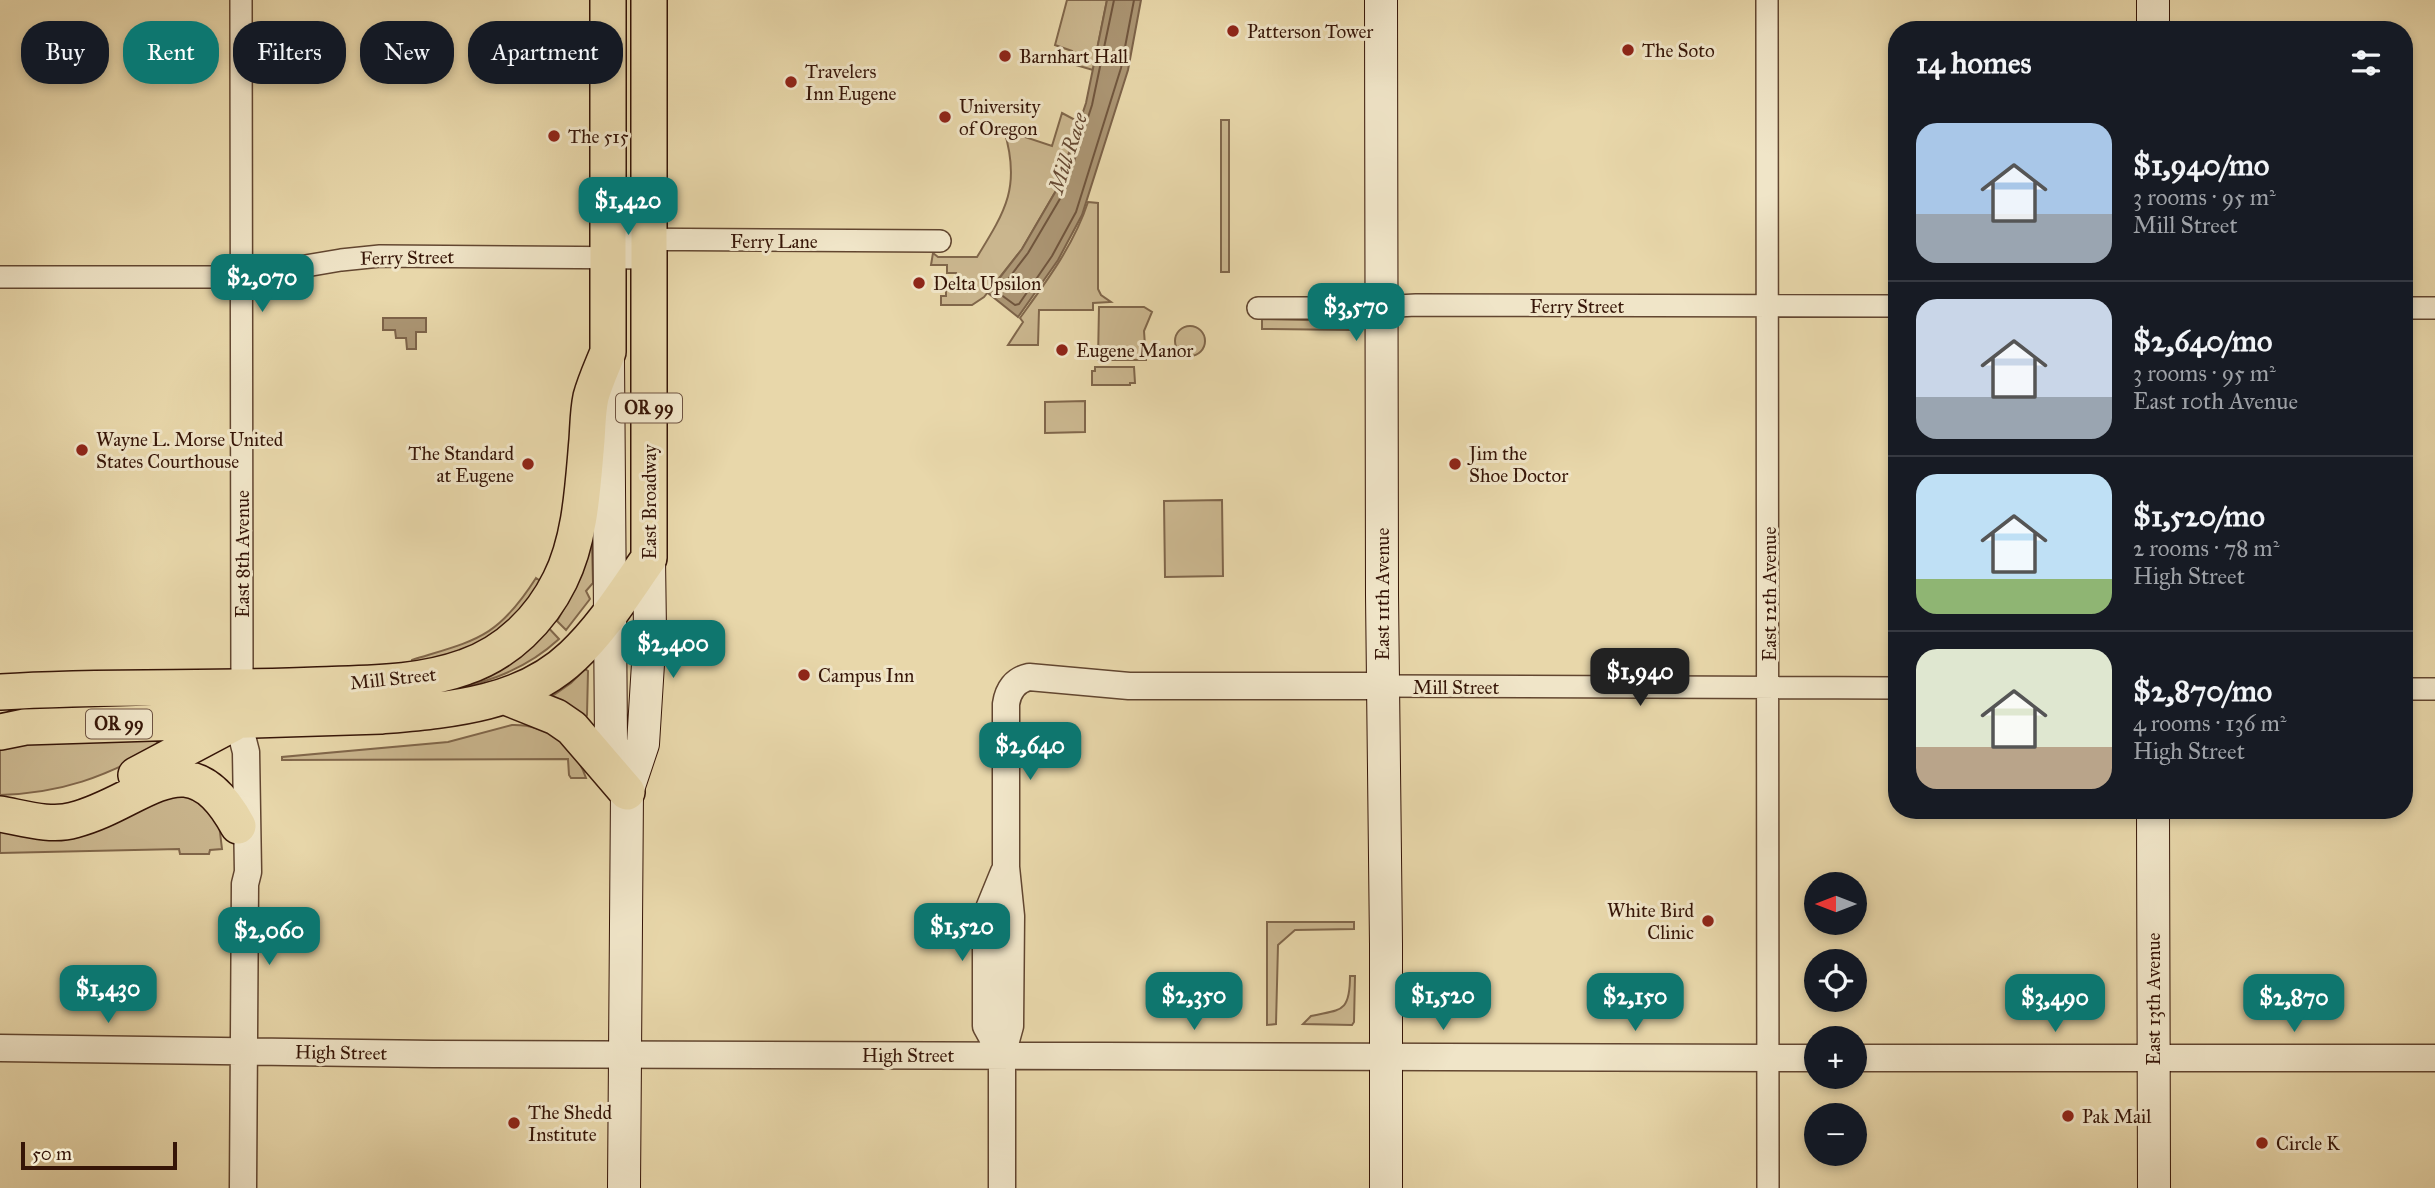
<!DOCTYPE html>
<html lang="en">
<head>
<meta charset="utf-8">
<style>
	body { margin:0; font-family:"IM FELL Great Primer",serif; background:#242831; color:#f1f3f6; height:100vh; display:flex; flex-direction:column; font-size:26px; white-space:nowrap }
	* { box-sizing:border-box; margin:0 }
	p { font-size:23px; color:#9ea1a6 }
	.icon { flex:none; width:38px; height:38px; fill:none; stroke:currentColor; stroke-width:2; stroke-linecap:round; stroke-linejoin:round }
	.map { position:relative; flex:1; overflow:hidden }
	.panel { position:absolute; left:1888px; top:21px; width:525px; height:798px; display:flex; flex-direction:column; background:#171b24; border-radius:28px; box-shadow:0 4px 10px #0003 }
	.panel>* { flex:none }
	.hud { position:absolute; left:21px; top:21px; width:665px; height:63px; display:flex; gap:14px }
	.needle { width:46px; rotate:270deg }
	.buttons { position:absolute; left:1804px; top:872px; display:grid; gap:14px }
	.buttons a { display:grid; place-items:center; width:63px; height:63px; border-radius:50%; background:#171b24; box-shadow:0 4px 10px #0003; font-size:35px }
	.scale { position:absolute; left:21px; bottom:18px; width:156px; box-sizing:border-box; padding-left:7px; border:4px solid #361507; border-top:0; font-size:19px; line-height:24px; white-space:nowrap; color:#361507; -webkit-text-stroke:5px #f0e5c8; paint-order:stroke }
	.price { position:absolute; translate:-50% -60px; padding:0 16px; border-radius:14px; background:#0f766e; color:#fff; font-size:23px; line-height:46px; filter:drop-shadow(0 2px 4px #0008) }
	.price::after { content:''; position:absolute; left:50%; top:42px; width:21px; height:16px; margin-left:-10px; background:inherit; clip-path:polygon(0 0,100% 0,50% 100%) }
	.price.active { background:#222; color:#fff }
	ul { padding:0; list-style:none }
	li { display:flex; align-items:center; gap:21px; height:175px; padding:0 28px }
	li+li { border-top:2px solid #363941 }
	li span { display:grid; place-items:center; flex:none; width:196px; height:140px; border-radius:21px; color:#555 }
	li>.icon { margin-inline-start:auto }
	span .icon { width:84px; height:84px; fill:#fffc; stroke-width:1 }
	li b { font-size:30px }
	h2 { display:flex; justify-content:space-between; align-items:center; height:84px; padding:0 28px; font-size:30px }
	.pill { padding:0 24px; border-radius:28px; background:#171b24; box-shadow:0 4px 10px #0003; font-size:24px; line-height:63px }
	.pill.active { background:#0f766e; color:#fff }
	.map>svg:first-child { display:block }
</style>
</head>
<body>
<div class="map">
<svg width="2435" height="1188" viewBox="0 0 2435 1188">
	<rect width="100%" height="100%" fill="#e8d7aa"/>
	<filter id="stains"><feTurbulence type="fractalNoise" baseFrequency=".00286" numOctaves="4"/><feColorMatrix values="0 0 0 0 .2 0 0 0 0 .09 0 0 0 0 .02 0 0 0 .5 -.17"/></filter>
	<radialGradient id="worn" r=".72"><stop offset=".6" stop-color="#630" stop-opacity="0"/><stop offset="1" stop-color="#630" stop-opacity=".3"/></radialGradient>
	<path fill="#cab68e" stroke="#80664a" stroke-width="2" d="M1067,0H1107L1093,70L1069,63L1072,51L1055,45Z
		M1062,113L1079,122L1057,189L1022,249L984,297L972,305H941V296H946V288L956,287V273H947V265H931L933,253L938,257H977C1006,210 1021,186 1004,130L1052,146Z
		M1221,120H1229V272H1221Z
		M1088,202L1098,203V289L1101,295L1111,302L1093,303V310H1039L1038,345H1008L1023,322L1020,318C1046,282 1074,245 1088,202Z
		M1099,307H1144L1152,312L1144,331L1146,360H1098Z
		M1262,319L1350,321V330L1262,329Z
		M1175 341a15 15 0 1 1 30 0a15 15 0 1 1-30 0Z
		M1095,367H1134L1135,383H1130V385H1092V371H1095Z
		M1085,401V432L1045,433V402Z
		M1222,500L1223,576L1165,577L1164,501Z
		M591,508L593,583L586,591L590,599L566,630L557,621L576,587Z
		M536,578L542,582L529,604L483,648L411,666L412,660C476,640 497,639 536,578Z
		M544,623L559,639C521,674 475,687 425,694Z
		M585,669L588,671L587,715L584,722L551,697L571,683Z
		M512,725C546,724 575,745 586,778H571L569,775L568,759L282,760V757L448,742Z
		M156,738L158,748C103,777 63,793 0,795V749L27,744Z
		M188,790L219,824L222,849L210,850L209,854H180L179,849L0,853V828Z
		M1267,922H1354V929L1295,930L1278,945L1276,1024L1267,1025Z
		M1350,976H1355L1354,1022L1352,1025L1303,1024L1311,1016C1340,1009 1350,1014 1350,976Z"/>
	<path fill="#ab9573" stroke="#7c6248" stroke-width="2" d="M1107,0H1141L1128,70L1082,215L1058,260L1018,317L988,293L1022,249L1057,189L1086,103Z
		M383,318H426V332H416V349H407L406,338H396L395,330H383Z"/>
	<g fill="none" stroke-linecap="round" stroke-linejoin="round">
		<path stroke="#70553d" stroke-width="2" d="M1114,0L1092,105L1064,192L1028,253L999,291L1000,294L1015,305L1019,304L1052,256L1076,212L1121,68L1134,0"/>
		<defs>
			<path id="minor" d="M241,0L242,688
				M1767,0L1768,1188
				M608,239L940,241
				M0,277H241L341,260L380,256L648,258
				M1258,308H1358L1416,305L1897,306
				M2404,308H2435
				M1383,686L1897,688
				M2404,689H2435"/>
			<path id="tertiary" d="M238,721L246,752L248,872L245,884L243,1188
				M0,1048L433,1054L1816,1058
				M1002,1055L986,1026V916L1004,872
				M1855,1058H2435
				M1002,1188V1055L1010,1026L1011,916L1006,867V704C1008,690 1015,680 1029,677L1129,686H1383"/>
			<path id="secondary" d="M1381,0L1382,595L1386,944V1188
				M2153,0V30
				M608,359L611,742L627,791
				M2153,810L2154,1188
				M624,1188L627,792L643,744L650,632L649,558"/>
			<path id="primary" d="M0,692C106,685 212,690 318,685C368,683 418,684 465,667C507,653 541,619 560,580C581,538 583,485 587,440C588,426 588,411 591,397C595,382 602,367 608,352V0
				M506,697L556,717L572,728L627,792
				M0,732L25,727L381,716C448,710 522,705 573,656C603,628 625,592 649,558V0
				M136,775L232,724
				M0,814C23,818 51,827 74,820C144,802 188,734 238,826"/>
		</defs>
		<use href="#minor" stroke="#624630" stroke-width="24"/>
		<use href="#tertiary" stroke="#624630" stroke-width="29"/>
		<use href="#secondary" stroke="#361507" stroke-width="34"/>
		<use href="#primary" stroke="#361507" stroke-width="38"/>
		<use href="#minor" stroke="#f0e5c8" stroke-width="21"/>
		<use href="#tertiary" stroke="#f0e5c8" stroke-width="26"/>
		<use href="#secondary" stroke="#f0e5c8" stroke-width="32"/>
		<use href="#primary" stroke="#e8d7aa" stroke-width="35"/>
	</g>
	<g fill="#8f2418" stroke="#f0e5c8" stroke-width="2.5">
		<circle cx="1233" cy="31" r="7"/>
		<circle cx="1628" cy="50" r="7"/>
		<circle cx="1005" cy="56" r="7"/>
		<circle cx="791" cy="82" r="7"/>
		<circle cx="945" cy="117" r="7"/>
		<circle cx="554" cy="136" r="7"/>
		<circle cx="919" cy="283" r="7"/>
		<circle cx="1062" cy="350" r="7"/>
		<circle cx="82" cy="450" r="7"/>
		<circle cx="528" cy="464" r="7"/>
		<circle cx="1455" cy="464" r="7"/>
		<circle cx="804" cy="675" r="7"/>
		<circle cx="1708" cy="921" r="7"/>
		<circle cx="2068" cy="1116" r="7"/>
		<circle cx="514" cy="1123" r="7"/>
		<circle cx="2262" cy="1143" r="7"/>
	</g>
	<g text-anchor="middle" stroke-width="6" stroke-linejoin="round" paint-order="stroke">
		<g fill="#f0e5c8" stroke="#6e5341" stroke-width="2">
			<rect x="616" y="393.5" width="66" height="29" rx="5"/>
			<rect x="86" y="709.5" width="66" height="29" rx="5"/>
		</g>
		<g font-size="18" font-weight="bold" fill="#361507">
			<text x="649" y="414">OR 99</text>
			<text x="119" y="730">OR 99</text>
		</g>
		<g font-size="19" fill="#361507" stroke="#f0e5c8" text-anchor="start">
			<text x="1247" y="38">Patterson Tower</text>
			<text x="1642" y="57">The Soto</text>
			<text x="1019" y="63">Barnhart Hall</text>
			<text x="805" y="78">Travelers<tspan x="805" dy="22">Inn Eugene</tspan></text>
			<text x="959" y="113">University<tspan x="959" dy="22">of Oregon</tspan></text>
			<text x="568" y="143">The 515</text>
			<text x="933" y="290">Delta Upsilon</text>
			<text x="1076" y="357">Eugene Manor</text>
			<text x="96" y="446">Wayne L. Morse United<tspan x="96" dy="22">States Courthouse</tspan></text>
			<text x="514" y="460" text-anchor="end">The Standard<tspan x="514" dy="22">at Eugene</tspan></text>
			<text x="1469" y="460">Jim the<tspan x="1469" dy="22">Shoe Doctor</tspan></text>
			<text x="818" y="682">Campus Inn</text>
			<text x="1694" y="917" text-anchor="end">White Bird<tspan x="1694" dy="22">Clinic</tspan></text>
			<text x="528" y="1119">The Shedd<tspan x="528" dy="22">Institute</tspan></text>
			<text x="2082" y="1123">Pak Mail</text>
			<text x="2276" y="1150">Circle K</text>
		</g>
		<g font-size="19" fill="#361507" stroke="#f0e5c8">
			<text x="774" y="248">Ferry Lane</text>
			<text transform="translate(407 257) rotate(-1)" y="7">Ferry Street</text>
			<text x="1577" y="313">Ferry Street</text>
			<text transform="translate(649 502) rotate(-90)" y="7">East Broadway</text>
			<text transform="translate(242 554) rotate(-90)" y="7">East 8th Avenue</text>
			<text transform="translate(1382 594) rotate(-90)" y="7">East 11th Avenue</text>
			<text transform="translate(1769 594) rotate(-90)" y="7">East 12th Avenue</text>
			<text transform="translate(393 678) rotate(-6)" y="7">Mill Street</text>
			<text x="1456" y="694">Mill Street</text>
			<text transform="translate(2153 999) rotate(-90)" y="7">East 13th Avenue</text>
			<text transform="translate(341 1052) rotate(1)" y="7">High Street</text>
			<text x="908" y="1062">High Street</text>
		</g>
		<g font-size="21" font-style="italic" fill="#654832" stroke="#f0e5c8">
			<text transform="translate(1068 153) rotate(-72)" y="7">Mill Race</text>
		</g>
	</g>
	<rect width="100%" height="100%" filter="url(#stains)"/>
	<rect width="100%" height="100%" fill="url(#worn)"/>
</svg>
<div class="buttons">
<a><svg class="needle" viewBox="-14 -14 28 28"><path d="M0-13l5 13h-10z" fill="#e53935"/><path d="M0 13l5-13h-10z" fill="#9ea1a6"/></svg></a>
<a><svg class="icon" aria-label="locate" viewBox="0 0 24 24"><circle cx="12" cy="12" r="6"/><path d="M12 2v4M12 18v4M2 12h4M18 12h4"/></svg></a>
<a>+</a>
<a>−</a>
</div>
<div class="scale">50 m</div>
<b class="price" style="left:628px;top:237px">$1,420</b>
<b class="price" style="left:262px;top:314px">$2,070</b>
<b class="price" style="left:1356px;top:343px">$3,570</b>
<b class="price" style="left:673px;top:680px">$2,400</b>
<b class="price active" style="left:1640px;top:708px">$1,940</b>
<b class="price" style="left:1030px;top:782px">$2,640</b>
<b class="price" style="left:962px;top:963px">$1,520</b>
<b class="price" style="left:269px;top:967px">$2,060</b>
<b class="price" style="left:108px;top:1025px">$1,430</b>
<b class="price" style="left:1194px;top:1032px">$2,350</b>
<b class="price" style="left:1443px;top:1032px">$1,520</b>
<b class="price" style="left:1635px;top:1033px">$2,150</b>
<b class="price" style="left:2055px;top:1034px">$3,490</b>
<b class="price" style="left:2294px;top:1034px">$2,870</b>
<div class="hud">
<a class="pill">Buy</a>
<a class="pill active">Rent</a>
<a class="pill">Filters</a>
<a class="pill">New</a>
<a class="pill">Apartment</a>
</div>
<section class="panel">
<h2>14 homes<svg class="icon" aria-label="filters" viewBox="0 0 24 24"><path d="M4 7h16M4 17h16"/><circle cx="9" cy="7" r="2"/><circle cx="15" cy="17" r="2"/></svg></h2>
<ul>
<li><span style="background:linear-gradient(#a9c7e8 65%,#9aa5b1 0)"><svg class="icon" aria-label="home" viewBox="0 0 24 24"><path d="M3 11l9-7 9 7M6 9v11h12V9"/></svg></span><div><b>$1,940/mo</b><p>3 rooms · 95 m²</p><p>Mill Street</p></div></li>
<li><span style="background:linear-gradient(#c9d6e8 70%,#9aa5b1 0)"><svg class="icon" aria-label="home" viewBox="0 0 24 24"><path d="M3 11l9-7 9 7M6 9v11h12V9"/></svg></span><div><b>$2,640/mo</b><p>3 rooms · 95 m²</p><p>East 10th Avenue</p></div></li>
<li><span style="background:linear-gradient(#bfe0f5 75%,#8fb573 0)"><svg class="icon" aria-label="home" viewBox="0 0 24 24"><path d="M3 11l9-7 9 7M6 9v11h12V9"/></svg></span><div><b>$1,520/mo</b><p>2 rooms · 78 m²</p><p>High Street</p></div></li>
<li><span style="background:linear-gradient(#dfe7d0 70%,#b9a48a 0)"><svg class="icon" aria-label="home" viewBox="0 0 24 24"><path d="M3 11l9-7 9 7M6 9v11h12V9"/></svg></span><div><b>$2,870/mo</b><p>4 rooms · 136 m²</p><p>High Street</p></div></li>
</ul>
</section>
</div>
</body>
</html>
